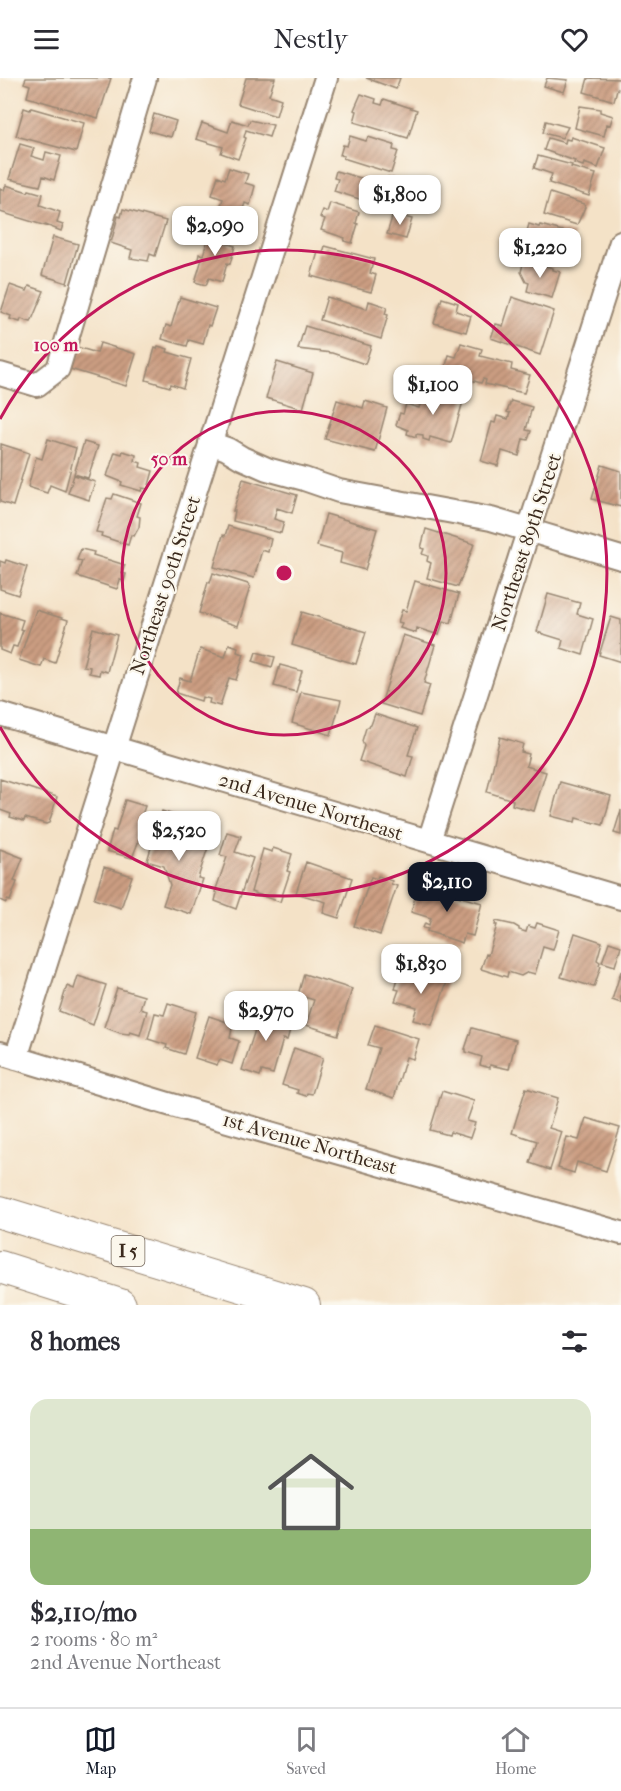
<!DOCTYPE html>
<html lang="en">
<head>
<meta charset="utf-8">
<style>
	body { margin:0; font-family:"IM FELL French Canon",serif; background:#f2f2f3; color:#2b2b33; height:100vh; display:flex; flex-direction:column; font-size:22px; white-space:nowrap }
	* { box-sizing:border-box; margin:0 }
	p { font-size:20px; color:#7c7c81 }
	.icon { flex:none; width:33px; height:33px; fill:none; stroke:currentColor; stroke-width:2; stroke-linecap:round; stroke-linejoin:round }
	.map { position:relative; height:1227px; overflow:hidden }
	.panel { display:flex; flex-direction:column; background:#fff; flex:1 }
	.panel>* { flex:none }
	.price { position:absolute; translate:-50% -51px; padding:0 14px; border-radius:12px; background:#fff; color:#222; font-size:20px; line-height:39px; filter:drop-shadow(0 2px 3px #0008) }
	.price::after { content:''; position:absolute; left:50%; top:36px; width:18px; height:14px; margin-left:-9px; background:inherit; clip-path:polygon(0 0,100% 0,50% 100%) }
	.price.active { background:#111827; color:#fff }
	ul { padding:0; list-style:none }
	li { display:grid; align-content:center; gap:12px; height:318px; padding:0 30px }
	li span { display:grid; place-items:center; height:186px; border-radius:18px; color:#555 }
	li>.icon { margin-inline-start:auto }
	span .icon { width:108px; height:108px; fill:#fffc; stroke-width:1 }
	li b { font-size:26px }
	h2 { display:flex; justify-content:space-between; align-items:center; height:72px; padding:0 30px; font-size:26px }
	header { display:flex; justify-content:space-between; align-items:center; height:78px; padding:0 30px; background:#fff; font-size:27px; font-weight:600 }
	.tab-bar { display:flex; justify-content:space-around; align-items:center; height:84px; border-top:2px solid #e1e1e2; background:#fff; font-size:16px; color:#7c7c81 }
	.tab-bar a { display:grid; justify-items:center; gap:3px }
	.tab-bar .active { color:#111827 }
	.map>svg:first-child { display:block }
</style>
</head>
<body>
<header><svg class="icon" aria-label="menu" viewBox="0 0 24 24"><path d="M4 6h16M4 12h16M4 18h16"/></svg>Nestly<svg class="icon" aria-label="heart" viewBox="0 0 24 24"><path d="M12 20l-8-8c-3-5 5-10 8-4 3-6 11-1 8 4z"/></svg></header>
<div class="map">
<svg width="621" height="1227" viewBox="0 0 621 1227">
	<defs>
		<pattern id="building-hatch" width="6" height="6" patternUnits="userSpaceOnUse" patternTransform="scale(1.5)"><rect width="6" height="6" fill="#cc9e82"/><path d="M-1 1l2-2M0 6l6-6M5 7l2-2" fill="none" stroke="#a7816a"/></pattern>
	</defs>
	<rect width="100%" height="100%" fill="#fbf7ec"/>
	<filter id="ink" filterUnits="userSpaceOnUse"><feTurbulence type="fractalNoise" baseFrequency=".0167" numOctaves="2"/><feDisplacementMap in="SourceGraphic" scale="12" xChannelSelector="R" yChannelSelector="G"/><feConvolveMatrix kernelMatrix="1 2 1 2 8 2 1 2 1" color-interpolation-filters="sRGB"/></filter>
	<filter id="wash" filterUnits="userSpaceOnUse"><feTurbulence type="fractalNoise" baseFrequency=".008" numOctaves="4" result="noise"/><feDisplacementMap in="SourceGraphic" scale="24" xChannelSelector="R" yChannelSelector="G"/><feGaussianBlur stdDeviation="1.35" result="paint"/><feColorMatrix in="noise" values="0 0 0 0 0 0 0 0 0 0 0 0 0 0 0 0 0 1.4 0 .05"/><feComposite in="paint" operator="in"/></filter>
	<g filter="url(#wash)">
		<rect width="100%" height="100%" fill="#f4e2c7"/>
		<g id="blocks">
			<path fill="url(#building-hatch)" d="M26,0H111L98,40L27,19L30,7L24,5Z
				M246,0H275L269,17L281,21L276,38L238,26Z
				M366,0H400L396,11Z
				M547,0L568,2L564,14L544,8Z
				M588,0L621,1V12L617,11L614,23L584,14Z
				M361,16L376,21L375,25L382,27L384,21L417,32L408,60L354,44L357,33L354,32Z
				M580,28L600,31V34L613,38L610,47L607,46L604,58L575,50Z
				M24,30L30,32L31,30L84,45L76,74L16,58Z
				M154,36L176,43L171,59L149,53Z
				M232,42L248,47L250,42L273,47L269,59L246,52L244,59L246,60L238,81L221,75L223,69L196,61L202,45L228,54Z
				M546,43L568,49L562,60L543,55Z
				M350,58L366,63L368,59L394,67L393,72L398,73L391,95L343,80L344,78L340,77L343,67L347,68Z
				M571,59L605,70L598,90L584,85L583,88L574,85L575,83L544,72L548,60L565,65L566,61L570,62Z
				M20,66L34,70L31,78L44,82L46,74L61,78L54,102L43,98L40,108L9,101Z
				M538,78L572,87L571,89L596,96L589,118L549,105L552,96L534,90Z
				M229,90L248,96L245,105L255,108L250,127L245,125L240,140L229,136L226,145L216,142L223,121L212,117L218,98L225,101Z
				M336,93L375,104L369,124L334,113L338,101L334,100Z
				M388,99L410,105L406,118L384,112Z
				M6,107L28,114L29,112L43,116L40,127L60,134L57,145L63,147L61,153L46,147V148L0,134V110L4,112Z
				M550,115L584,126L585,129L577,147L544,137Z
				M330,125L359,134L356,145L358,146L352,165L344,163L345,160L321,152L325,141L320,139L323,132L327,134Z
				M123,131L166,143L155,178L150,176L148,183L130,180L132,172L111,165L118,138L121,139Z
				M393,136L412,141L406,161L387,156Z
				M529,146L539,149L540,147L574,156L566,182L533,173L535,167L524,164Z
				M207,150L228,156L225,165L235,168L230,186L227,185L222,204L209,200L206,207L195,204L202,181H198L199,176L203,177L208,161L204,160Z
				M53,159L78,166L67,205L42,197Z
				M325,168L374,181L370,195L376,197L371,214L311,198L318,174L323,175Z
				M524,182L553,190V192L560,194L552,220L527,213L529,205L526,204L521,194Z
				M10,207L27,213L29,208L44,213L31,244L21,241L20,244L10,241L11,238L1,234Z
				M180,219L216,230L210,248L208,247L203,266L189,262L187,268L162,261L166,247L171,249Z
				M327,219L367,231L369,223L387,229L385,236L388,237L381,261L320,242Z
				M512,219L554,233L540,277L491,260L496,246L503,248Z
				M442,220L458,225L456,233L471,238L466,254L434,245Z
				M305,248L371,268L365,286L332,275L298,271Z
				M100,265L136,276L126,308L70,291L77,269L97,275Z
				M461,265L482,271L480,278L512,286L511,292L530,297L524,315L485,306L486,302L483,301L481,305L444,294L449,277L456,279Z
				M158,268L168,271L167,274L191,281L183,310L171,306L170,309L146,302L155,270L157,271Z
				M277,284L313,295L303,331L266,320Z
				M425,309L464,320L451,365L430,359L429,363L423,361V357L416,356V359L407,356L408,352L396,347L400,335L403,336L406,326L419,330Z
				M337,322L363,330L365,323L387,330L375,374L325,361Z
				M511,323L532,329L526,352L531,353L528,362L523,361L519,378L502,373L498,388L481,383L492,344L495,345L497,338L508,341L510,335L507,334Z
				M48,361L76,370L65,413L50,407L47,415L28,409L36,379L42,381Z
				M84,364L98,368L88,400L74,396Z
				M1,366L29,375L13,428L0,424Z
				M123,373L136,377L135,383L141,385L140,389L153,393L148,411L142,410L141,413L121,407L122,404L107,398L115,374L122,376Z
				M602,387L621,393V429L592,421Z
				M74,397L95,404L89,422L68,415Z
				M243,401L297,417L292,435L277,430L274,441L284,444L281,455L233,443L235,433H233Z
				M114,416L141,425L137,438L140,439L139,449L134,458L131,457L128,467L101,458L102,455L96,454L107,420L112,421Z
				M326,436L377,451L365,492L340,485L342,475L317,468Z
				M228,448L271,461L268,474L262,472L254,500L214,489L223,457L225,458Z
				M426,451L474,466L458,509L427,500L431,485L427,483L428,478L422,476L424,471L421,470Z
				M81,471L94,474L93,477L125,487L122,495L126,496L124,503L120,502L117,511L77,498L82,483L77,482Z
				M6,482L27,489L18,517L0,511V483L5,485Z
				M213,495L248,506L250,509L238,548L199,535L208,504L210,505Z
				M415,503L459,516L451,545L443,543L439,557L417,550L416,555L400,550L402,545L398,544L402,532L406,533Z
				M548,516L580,525L577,536L593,541L583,577L561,570L563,562L537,554Z
				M36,532L68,542L55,585L44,581L41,589L19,582Z
				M302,534L366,554L356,586L292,567Z
				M0,535L23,542L20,551L23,552L17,569L13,568L10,576L0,572Z
				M611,539L621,542V584L599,577Z
				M93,550L117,557L107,594L100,592L99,597L89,595L90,589L83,588Z
				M403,557L435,567L424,605L430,607L420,638L381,626Z
				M229,566L238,569L237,574L244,576L236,602L229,600L220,628L209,625L210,621L202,619L201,623L176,615L180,600L190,603L200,571L225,579Z
				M256,574L275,579L272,589L253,583Z
				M280,587L302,593L296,614L274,608Z
				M301,614L341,622L331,657L292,645Z
				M375,636L417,650L408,677L413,678L407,699L359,683L364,668L362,663L366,650L371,647Z
				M500,659L523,666L521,674L529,676L526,688L546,694L534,733L512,727L513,722L487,714Z
				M0,701L57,719L49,745L46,746L25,740L24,743L10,739L11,736L0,732Z
				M560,704L611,718L603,747L576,740L575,744L551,738Z
				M125,722L145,728L142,737L152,739L144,764L139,762L132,780L107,773L113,752L116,753Z
				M621,732V757L614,755Z
				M162,733L182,740L178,752L210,763L198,800L203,801L191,836L163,827L170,807L164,788L147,783Z
				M227,754L241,758L235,774L253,780L236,831L215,823L217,815L215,814L227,779L220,777Z
				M273,770L292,776L287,793L290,794L280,824L251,814L263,771L272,774Z
				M0,771L23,780L14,803L17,804L10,823L7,822L6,825L0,822Z
				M306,784L352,800L339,840L323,835L326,824L296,815Z
				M104,789L132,798L121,830L94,821Z
				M378,798L392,803L391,806L397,808L380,857L354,848L371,799L377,801Z
				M418,809L428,812L429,810L482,825L473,858L465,856L462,865L427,853L428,851L423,850L425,845L429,847L431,840L411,834Z
				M496,843L514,847L519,850V852L526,854L528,848L535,850L537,845L559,852L553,872L543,869L535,896L528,894L521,898L508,894L507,899L481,891L486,876L488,877L497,847H495Z
				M575,855L602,864L597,882L600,884L599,887L601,888L594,909L561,899Z
				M609,864L621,868L615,888L602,884Z
				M405,891L447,904L432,947L413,942L417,929L395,923L399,912L395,911L399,896L403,898Z
				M621,893V925L612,922Z
				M304,896L352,911L338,957L306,947L314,922L298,917Z
				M78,898L106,907L93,947L59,933L67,908L74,911Z
				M117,910L144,918L140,931L147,933L140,957L130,954L129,956L120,955L104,949Z
				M261,921L269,923L265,937L292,945L287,962L283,961L273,996L262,993L260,998L242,992L255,952L252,951Z
				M168,925L196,934L184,976L166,970L167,967L148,961L155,935L164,937Z
				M209,938L233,946L230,960L239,963L232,986L220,982L217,987L195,980Z
				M375,947L419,961L413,981L406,979L394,1020L366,1011L379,970L368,967Z
				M472,950L516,962L509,991L490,987V990L480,987L482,979L466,974V971H465Z
				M294,970L323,980L312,1016L307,1015L306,1018L297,1015L298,1012L282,1007Z
				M526,1010L558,1020L549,1050L562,1054L550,1092L530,1085L537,1063L512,1055Z
				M442,1013L474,1023L467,1043L475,1045L470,1060L450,1054L449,1057L430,1052Z
				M586,1040L620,1050L606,1093L577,1084L574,1095L558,1090L567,1059L579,1062Z"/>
		</g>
	</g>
	<g filter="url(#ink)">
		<use href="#blocks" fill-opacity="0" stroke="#988672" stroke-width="1.5"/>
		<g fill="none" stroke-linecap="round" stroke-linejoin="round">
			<defs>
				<path id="minor" d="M0,296L37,307L58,291L145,0
					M210,365L227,371L242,380L267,391L304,401L339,413L491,441L621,480
					M0,636L621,820
					M429,763L621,164
					M0,975L165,1025L621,1155
					M16,980L326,0"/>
				<path id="highway" d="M0,1134L304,1227
					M0,1189L120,1227"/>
			</defs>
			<use href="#minor" stroke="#988672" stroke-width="26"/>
			<use href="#highway" stroke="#988672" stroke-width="34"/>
			<use href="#minor" stroke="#fff" stroke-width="22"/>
			<use href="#highway" stroke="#fff" stroke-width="32"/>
		</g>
	</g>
	<g fill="none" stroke="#c2185b" stroke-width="3">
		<circle cx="284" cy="495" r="162"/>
		<path d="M0 341A323 323 0 1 1 0 649"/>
	</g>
	<g text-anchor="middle" stroke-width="4.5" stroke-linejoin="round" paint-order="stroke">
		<rect fill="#fbf7ec" stroke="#75685c" stroke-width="1.5" x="111.5" y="1158" width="33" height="30" rx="4.5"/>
		<g font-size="18" font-weight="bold" fill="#3b2a1e">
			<text x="128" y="1179">I 5</text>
		</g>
		<g font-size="20" fill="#3b2a1e" stroke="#fbf7ec">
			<text transform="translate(526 464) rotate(-72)" y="7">Northeast 89th Street</text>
			<text transform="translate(165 507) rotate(-72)" y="7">Northeast 90th Street</text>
			<text transform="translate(311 728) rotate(17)" y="7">2nd Avenue Northeast</text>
			<text transform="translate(310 1065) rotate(16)" y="7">1st Avenue Northeast</text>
		</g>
	</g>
	<circle cx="284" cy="495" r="9" fill="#c2185b" stroke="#fbf7ec" stroke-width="3"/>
	<g font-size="18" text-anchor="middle" font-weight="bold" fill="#c2185b" stroke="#fbf7ec" stroke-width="4.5" stroke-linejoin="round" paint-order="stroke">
		<text x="56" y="273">100 m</text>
		<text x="169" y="387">50 m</text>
	</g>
</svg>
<b class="price" style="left:400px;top:148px">$1,800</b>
<b class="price" style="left:215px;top:179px">$2,090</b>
<b class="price" style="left:540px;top:201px">$1,220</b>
<b class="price" style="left:433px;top:338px">$1,100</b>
<b class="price" style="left:179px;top:784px">$2,520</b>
<b class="price active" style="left:447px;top:835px">$2,110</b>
<b class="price" style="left:421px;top:917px">$1,830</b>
<b class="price" style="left:266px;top:964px">$2,970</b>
</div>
<section class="panel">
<h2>8 homes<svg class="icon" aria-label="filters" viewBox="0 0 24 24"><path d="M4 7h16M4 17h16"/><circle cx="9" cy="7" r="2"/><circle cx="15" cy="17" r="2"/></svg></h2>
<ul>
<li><span style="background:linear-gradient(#dfe7d0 70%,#8fb573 0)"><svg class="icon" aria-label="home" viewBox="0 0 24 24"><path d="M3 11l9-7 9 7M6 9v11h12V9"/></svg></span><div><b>$2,110/mo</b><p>2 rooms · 80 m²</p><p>2nd Avenue Northeast</p></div></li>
</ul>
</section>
<nav class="tab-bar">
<a class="active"><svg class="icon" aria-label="map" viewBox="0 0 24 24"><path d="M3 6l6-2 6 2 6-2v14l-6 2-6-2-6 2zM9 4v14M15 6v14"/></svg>Map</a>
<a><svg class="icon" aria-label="saved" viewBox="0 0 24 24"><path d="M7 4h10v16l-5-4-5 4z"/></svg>Saved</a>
<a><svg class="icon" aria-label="home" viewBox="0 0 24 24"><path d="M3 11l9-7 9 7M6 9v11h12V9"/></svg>Home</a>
</nav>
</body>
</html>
